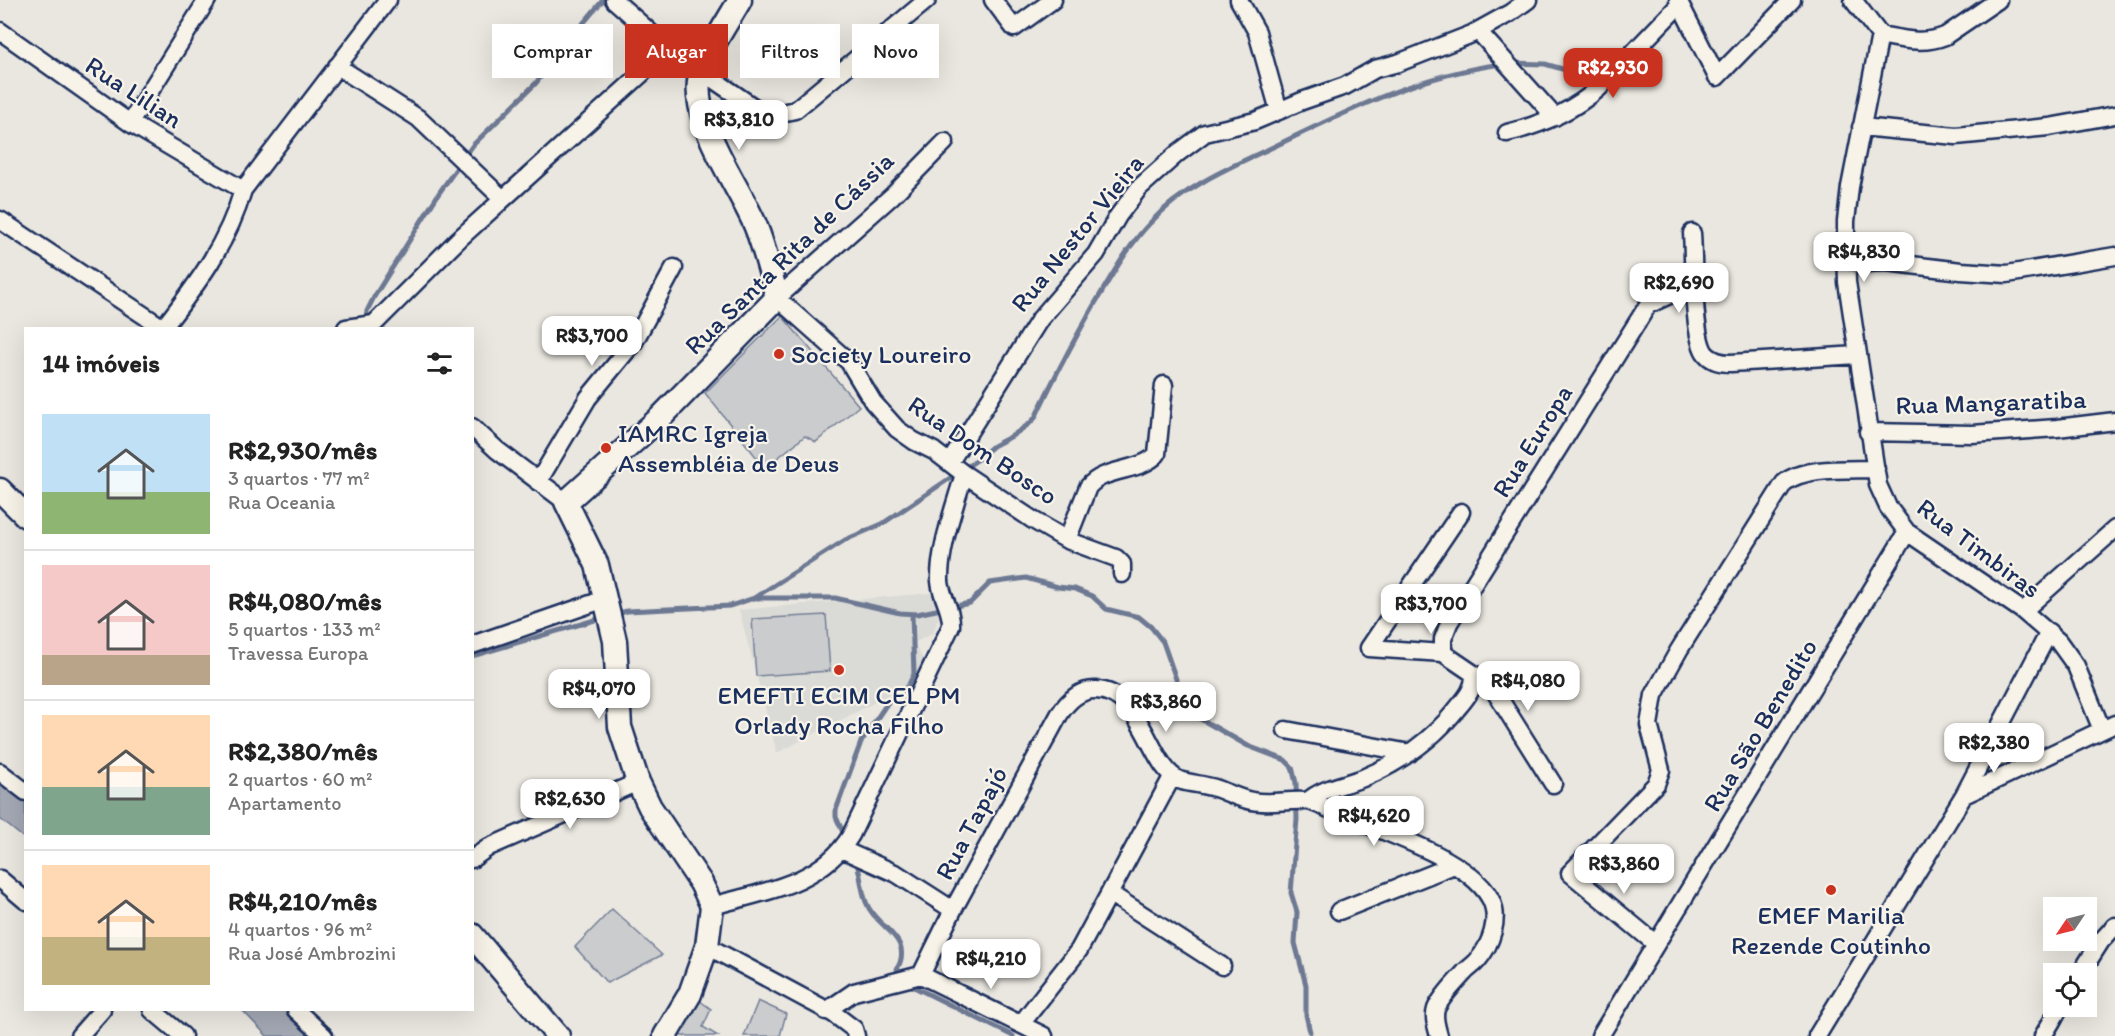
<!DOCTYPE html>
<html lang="pt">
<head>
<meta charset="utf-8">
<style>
	body { margin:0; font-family:Itim,sans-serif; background:#f2f2f2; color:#222; height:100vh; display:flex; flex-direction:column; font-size:22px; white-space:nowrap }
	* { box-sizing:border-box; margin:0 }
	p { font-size:20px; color:#767676 }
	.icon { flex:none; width:33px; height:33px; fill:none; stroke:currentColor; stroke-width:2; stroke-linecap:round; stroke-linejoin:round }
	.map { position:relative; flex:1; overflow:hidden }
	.side { position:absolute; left:24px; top:327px; width:450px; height:684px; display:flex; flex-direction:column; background:#fff; border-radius:0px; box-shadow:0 6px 24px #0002 }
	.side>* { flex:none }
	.banner { position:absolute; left:492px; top:24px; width:570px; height:54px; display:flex; gap:12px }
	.needle { width:39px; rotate:235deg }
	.buttons { position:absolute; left:2043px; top:897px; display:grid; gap:12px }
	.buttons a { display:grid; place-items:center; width:54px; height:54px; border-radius:0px; background:#fff; box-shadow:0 6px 24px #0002; font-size:30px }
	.price { position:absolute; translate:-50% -51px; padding:0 14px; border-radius:12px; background:#fff; color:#222; font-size:20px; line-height:39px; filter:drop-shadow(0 2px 3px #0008) }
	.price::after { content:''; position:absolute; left:50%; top:36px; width:18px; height:14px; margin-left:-9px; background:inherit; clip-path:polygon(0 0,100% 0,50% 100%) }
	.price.selected { background:#c8321e; color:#fff }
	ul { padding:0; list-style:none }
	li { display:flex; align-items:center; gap:18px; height:150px; padding:0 18px }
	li+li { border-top:2px solid #e0e0e0 }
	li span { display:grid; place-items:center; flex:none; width:168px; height:120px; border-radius:0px; color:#555 }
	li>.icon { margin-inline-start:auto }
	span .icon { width:72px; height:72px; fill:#fffc; stroke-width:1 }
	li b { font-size:26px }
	h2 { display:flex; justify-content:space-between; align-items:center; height:72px; padding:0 18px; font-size:26px }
	.pill { padding:0 21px; border-radius:0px; background:#fff; box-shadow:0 6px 24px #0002; font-size:21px; line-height:54px }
	.pill.selected { background:#c8321e; color:#fff }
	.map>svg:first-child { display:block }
</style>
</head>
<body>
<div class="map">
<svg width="2115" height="1036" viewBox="0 0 2115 1036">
	<rect width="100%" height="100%" fill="#eae7e0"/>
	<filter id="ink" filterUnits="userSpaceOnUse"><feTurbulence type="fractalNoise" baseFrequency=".0167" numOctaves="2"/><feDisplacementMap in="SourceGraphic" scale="12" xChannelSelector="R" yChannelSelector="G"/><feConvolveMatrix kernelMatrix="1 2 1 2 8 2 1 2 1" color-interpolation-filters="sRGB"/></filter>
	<g filter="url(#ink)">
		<path fill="#dadad6" d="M932,593L941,610L933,633L914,643L926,664L918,680L777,753L739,610Z"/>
		<path fill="#cbcccd" stroke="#737e96" stroke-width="1.5" d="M782,316L859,406L816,442L805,436L765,468L705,393Z
			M826,615L830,671L756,676L752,619Z
			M612,909L662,955L607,983L575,947Z
			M696,998L711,1009L703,1027L718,1036H674Z
			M758,1001L786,1014L780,1036H744Z"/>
		<path fill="#a3a8b4" stroke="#6d7892" stroke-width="1.5" d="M0,776L25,797V839L0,819Z
			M242,1010H294L327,1036H267Z"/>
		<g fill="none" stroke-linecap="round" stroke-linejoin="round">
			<path stroke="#6d7892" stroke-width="5" d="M1511,63L1545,64L1583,75
				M366,322L367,311L374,297L439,193L473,145L536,83L558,53L603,0
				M757,598H835L900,613L917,614L970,603L990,583L1026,578L1058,587L1075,589L1092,596L1106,609L1139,617L1151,627L1163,642L1177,682L1180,696L1199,718L1248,746L1285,760L1292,767L1296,783L1297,819L1291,893L1297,912L1295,943L1306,985V1015L1310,1032
				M614,615L627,611L730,606L754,598L845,540L882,524L977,460L993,446L1012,436L1029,424L1035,418C1053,379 1073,342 1094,305C1111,277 1127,247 1150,223C1183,187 1230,167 1273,147C1349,110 1418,75 1502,64
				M472,656L605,617
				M846,839L836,817V810L861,742L888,702L908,686L914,674L912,614
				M856,861C861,874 861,889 866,902C875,928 915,937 897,969L900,976
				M906,983L1013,1036"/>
			<defs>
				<path id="street" d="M614,0L669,49L758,110L777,114L795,110L927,0
					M993,0L1014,28L1053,0
					M1239,0L1257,32L1279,111
					M1678,0L1717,77L1792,0
					M1853,0L1880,35
					M0,31L130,123L243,190
					M1478,31L1555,117
					M1880,35L1850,187L1846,221V242L1847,282L1878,485L1888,507L1907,532L2023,611L2058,641L2076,666L2102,730
					M1880,35C1902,39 1923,45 1945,36L1998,0
					M337,66L418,118L503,199
					M130,123L207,0
					M1861,127L1956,136L2049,127L2115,115
					M1507,133C1541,125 1571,112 1598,89L1680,4
					M945,142L892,196L777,298L849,362L873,402L897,429L914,441L934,451L964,474L1033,520L1067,540L1116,558L1122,564V574
					M0,220L163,328
					M1692,233C1694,257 1692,338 1706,354C1713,362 1722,363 1731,363L1857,355
					M1846,264L1886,262L1961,271L2007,274L2115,256
					M163,328C196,286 228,243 243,190L388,0
					M346,328L374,324L459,239L669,49
					M472,427L497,450L566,502
					M1868,432L1972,434L2057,428L2115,421
					M950,462L1040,319L1096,254L1118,216L1139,188L1178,153L1205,133L1255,121L1302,101L1345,86L1375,69L1398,63L1472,34L1510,13L1528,0
					M538,482L588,398L634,342L674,268
					M1067,540L1088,487C1106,466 1140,473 1157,454L1164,385
					M2023,611L2115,529
					M472,645L605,599
					M1369,648L1443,653L1474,674L1484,679L1494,690L1553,784
					M1369,648L1461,512
					M1443,653V639L1449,623L1648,305L1695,283
					M1286,730L1410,753
					M0,772L26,792
					M1964,795L2115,724
					M1308,801C1322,788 1345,785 1363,778C1399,763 1431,741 1456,710C1465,699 1475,689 1474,674
					M841,849L897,874L953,910
					M472,859L489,847L638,782
					M0,879L26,901
					M1109,893L1222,966
					M712,906C762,892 822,884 851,835L951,626C952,609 941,597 940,581C939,548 955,506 964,474
					M1339,911L1454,865
					M1656,944L1570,873L1656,784L1661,770L1649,725L1654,695L1679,650L1784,483C1804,466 1850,470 1876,469
					M707,946L834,1014L854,1029L856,1036
					M2080,974L2101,941L2115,926
					M921,975L953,910L1059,715C1067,702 1079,690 1095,690C1144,690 1149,771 1182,781C1194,784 1206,785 1218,789C1229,793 1240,799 1252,801C1270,805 1289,799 1307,801C1319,803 1333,812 1345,816C1385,832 1468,859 1490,898C1501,918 1491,945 1477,961C1473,966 1468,968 1464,973C1455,983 1441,997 1436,1009C1433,1018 1437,1028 1439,1036
					M921,975L1044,1036
					M152,1010L183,1036
					M296,1010L324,1036
					M826,1011L854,992L921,975
					M1021,1024L1079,950L1172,777
					M79,1036L102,1010
					M1600,1036L1907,532
					M1817,1036L1964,795L2049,632
					M2043,1036L2061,1006"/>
				<path id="secondary" d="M0,490L26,516
					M472,935L558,1036
					M665,1036L690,994L707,946L712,906L701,883L650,807L638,782L620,727L615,641L597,565L566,502L661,417L777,298C771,274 765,250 756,227C740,186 684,115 702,69C710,47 728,21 740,0"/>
			</defs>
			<use href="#street" stroke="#1b2f5e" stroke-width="21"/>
			<use href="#secondary" stroke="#1b2f5e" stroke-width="27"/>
			<use href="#street" stroke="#f7f3e8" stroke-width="16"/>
			<use href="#secondary" stroke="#f7f3e8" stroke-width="22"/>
		</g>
	</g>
	<g fill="#c8321e" stroke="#f7f3e8" stroke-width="2">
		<circle cx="779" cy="354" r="6"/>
		<circle cx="606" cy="448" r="6"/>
		<circle cx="839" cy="670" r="6"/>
		<circle cx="1831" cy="890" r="6"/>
	</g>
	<g text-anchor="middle" stroke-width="4.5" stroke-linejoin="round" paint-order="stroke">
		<g font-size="26" fill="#1b2f5e" stroke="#f7f3e8">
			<text transform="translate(134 92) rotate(33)" y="9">Rua Lilian</text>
			<text transform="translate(1077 233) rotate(-51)" y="9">Rua Nestor Vieira</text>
			<text transform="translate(789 253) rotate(-44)" y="9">Rua Santa Rita de Cássia</text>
			<text transform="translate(1991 402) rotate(-2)" y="9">Rua Mangaratiba</text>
			<text transform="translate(1532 441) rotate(-58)" y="9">Rua Europa</text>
			<text transform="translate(983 450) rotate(34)" y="9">Rua Dom Bosco</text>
			<text transform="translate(1979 548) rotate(37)" y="9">Rua Timbiras</text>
			<text transform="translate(1760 725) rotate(-59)" y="9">Rua São Benedito</text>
			<text transform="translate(971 823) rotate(-62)" y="9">Rua Tapajó</text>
		</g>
		<g font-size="26" fill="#1b2f5e" stroke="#f7f3e8" text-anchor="start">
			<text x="791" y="363">Society Loureiro</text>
			<text x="618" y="442">IAMRC Igreja<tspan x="618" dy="30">Assembléia de Deus</tspan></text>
			<text x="839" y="704" text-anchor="middle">EMEFTI ECIM CEL PM<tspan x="839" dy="30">Orlady Rocha Filho</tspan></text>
			<text x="1831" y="924" text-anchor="middle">EMEF Marilia<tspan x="1831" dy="30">Rezende Coutinho</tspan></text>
		</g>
	</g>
</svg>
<div class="buttons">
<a><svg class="needle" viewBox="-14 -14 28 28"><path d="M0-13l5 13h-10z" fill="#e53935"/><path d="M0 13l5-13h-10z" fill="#767676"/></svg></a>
<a><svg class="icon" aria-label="locate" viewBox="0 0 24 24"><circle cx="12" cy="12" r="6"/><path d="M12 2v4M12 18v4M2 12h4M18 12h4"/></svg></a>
</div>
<b class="price selected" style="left:1613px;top:99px">R$2,930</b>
<b class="price" style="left:739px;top:151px">R$3,810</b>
<b class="price" style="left:1864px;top:283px">R$4,830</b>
<b class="price" style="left:1679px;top:314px">R$2,690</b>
<b class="price" style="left:592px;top:367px">R$3,700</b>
<b class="price" style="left:1431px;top:635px">R$3,700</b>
<b class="price" style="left:1528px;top:712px">R$4,080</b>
<b class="price" style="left:599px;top:720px">R$4,070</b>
<b class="price" style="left:1166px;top:733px">R$3,860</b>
<b class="price" style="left:1994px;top:774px">R$2,380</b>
<b class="price" style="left:570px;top:830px">R$2,630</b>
<b class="price" style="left:1374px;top:847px">R$4,620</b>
<b class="price" style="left:1624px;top:895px">R$3,860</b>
<b class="price" style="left:991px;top:990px">R$4,210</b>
<div class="banner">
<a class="pill">Comprar</a>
<a class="pill selected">Alugar</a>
<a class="pill">Filtros</a>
<a class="pill">Novo</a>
</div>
<section class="side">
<h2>14 imóveis<svg class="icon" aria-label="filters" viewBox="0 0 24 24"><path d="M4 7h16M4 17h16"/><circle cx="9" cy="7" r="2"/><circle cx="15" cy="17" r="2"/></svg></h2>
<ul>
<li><span style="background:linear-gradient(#bfe0f5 65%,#8fb573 0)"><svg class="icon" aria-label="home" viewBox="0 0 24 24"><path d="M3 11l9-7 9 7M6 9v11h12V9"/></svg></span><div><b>R$2,930/mês</b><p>3 quartos · 77 m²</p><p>Rua Oceania</p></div></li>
<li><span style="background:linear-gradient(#f6c9c9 75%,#b9a48a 0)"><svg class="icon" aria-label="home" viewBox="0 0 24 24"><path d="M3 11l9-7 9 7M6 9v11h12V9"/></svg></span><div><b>R$4,080/mês</b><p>5 quartos · 133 m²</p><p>Travessa Europa</p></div></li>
<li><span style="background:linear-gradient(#ffd9b3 60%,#7fa58c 0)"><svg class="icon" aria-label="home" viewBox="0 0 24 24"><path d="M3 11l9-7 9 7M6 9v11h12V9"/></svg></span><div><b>R$2,380/mês</b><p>2 quartos · 60 m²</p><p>Apartamento</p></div></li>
<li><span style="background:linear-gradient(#ffd9b3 60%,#c2b280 0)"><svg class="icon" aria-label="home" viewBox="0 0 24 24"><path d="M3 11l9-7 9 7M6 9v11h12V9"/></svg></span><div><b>R$4,210/mês</b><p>4 quartos · 96 m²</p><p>Rua José Ambrozini</p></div></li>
</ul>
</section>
</div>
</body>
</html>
